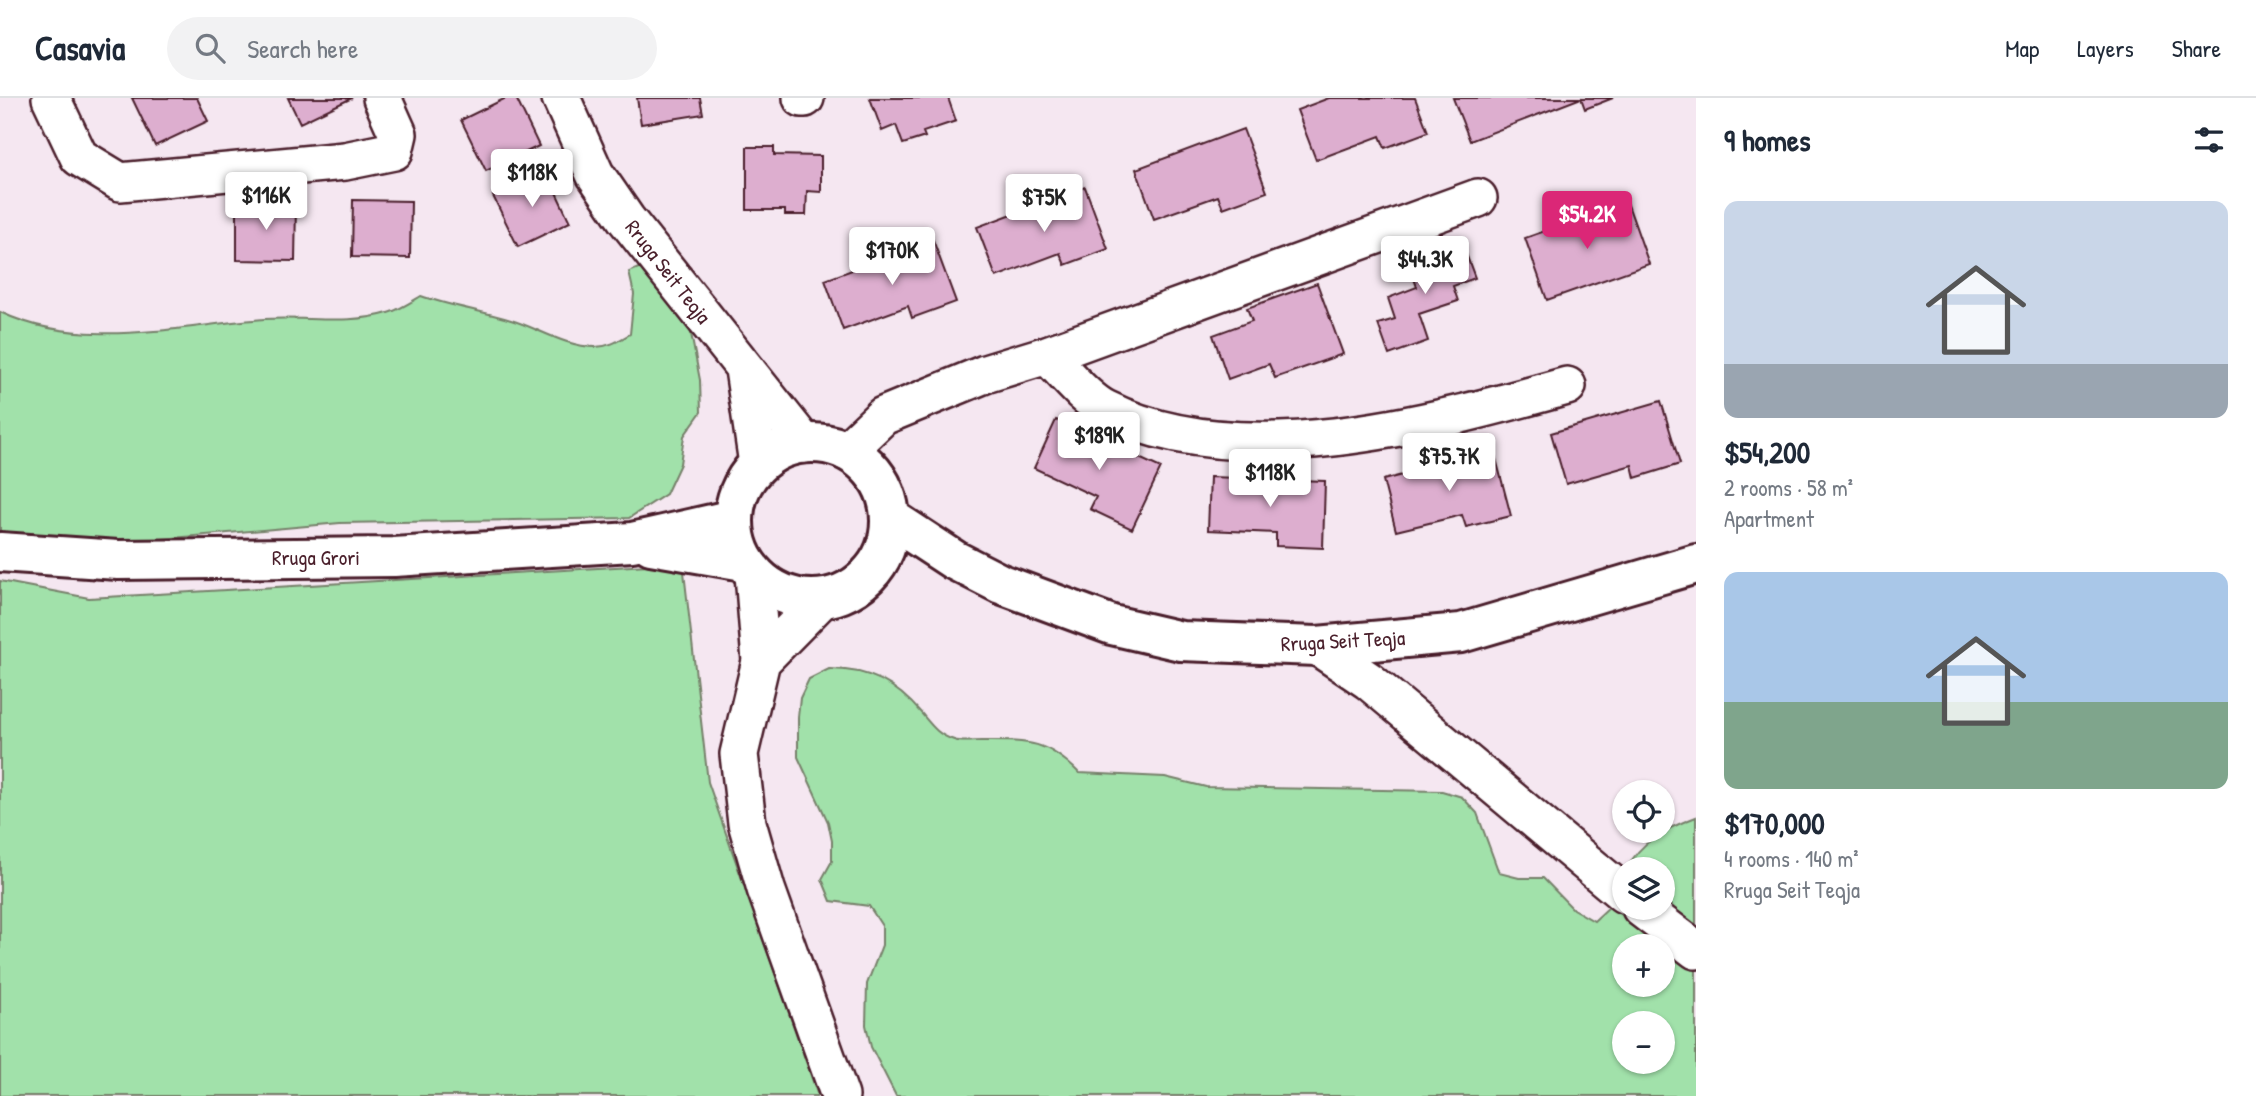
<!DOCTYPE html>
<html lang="en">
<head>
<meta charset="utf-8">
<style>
	body { margin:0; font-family:"Patrick Hand",sans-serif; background:#f2f2f3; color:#1f2937; height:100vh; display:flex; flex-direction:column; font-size:26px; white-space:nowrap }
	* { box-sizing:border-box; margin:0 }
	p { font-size:23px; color:#747a83 }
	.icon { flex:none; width:38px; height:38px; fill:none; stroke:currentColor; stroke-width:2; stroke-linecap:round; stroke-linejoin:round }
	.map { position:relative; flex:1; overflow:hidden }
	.panel { display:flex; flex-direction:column; background:#fff; width:560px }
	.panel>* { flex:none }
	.tools { position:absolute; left:1612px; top:682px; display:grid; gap:14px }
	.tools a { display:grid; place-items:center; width:63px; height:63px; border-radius:50%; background:#fff; box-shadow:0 2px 5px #0004; font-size:35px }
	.price { position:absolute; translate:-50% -60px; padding:0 16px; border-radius:7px; background:#fff; color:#222; font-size:23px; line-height:46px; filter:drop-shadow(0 2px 4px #0008) }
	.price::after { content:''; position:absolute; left:50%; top:42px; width:21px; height:16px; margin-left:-10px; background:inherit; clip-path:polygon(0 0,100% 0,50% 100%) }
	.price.selected { background:#db2777; color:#fff }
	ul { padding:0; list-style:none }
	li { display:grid; align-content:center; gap:14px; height:371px; padding:0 28px }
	li span { display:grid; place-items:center; height:217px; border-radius:14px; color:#555 }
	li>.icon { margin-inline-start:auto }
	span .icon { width:126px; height:126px; fill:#fffc; stroke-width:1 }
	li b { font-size:30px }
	h2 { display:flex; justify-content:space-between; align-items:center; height:84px; padding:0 28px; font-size:30px }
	header { display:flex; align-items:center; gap:42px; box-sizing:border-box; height:98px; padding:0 35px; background:#fff; border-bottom:2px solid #e0e1e3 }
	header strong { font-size:33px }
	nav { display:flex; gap:38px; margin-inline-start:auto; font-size:24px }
	.search { width:490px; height:63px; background:#f2f2f3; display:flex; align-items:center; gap:18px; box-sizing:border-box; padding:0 24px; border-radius:38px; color:#747a83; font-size:26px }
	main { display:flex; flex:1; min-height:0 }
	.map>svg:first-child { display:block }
</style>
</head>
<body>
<header>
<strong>Casavia</strong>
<div class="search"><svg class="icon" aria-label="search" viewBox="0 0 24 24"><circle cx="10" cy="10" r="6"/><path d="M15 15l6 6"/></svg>Search here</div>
<nav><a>Map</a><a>Layers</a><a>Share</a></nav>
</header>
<main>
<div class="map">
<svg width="1696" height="998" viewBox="0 0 1696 998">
	<rect width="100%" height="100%" fill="#f5e7f1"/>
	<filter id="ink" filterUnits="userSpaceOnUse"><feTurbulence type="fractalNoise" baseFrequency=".0143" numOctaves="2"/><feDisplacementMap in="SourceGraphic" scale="14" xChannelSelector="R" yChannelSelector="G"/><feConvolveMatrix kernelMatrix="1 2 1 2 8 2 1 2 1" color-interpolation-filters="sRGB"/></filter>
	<g filter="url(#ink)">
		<path fill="#a1e1aa" stroke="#76806a" stroke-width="2" fill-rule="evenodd" d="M641,169L688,220L700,282L701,314L684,338L680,366L666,396L629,420L340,425L95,447L31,441L0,433V214C82,253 177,228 264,221C304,218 349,227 388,215C399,212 411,204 421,198C451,208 481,213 511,222C538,230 566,249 595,249C609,249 618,243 630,236L634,196L629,174Z
			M683,465L708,684L818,998H0V483L89,500Z
			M829,571C869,571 896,585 922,616C932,628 938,637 954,642C962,645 973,643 981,643C1026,643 1046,641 1079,675L1165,679L1206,689L1442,693L1462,699L1477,715L1499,775L1519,780H1543L1573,811L1594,823L1609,809L1624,775V810H1662V772H1626C1640,743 1667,730 1696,719V998H896L871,949L866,927L867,886L882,847V828L869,808L831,803L822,781L832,763V743L828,724L798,659V619L800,600L809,581ZM1624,849H1662V887H1624ZM1624,926H1662V964H1624Z"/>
		<path fill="#ddaecf" stroke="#4a1f2b" stroke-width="2" d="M132,0H197L208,23L155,48Z
			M288,0H352L300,25Z
			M506,0H516L539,48L486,73L461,22Z
			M637,0H700L703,16L641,26Z
			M870,0H948L956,23L923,34L925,39L903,46L896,27L882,33Z
			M1329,0H1415L1428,34L1385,50L1380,38L1316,62L1297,12Z
			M1453,0H1613L1585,11L1581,0L1470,43Z
			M1243,31L1267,94L1223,110L1218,98L1154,121L1136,71Z
			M747,49H774V57L821,58V94L807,93L806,117H785V112H747Z
			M546,73L570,124L518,149L493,98Z
			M1085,89L1108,151L1065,167L1060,155L996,179L977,129Z
			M353,102L411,103L410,160L352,159Z
			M1627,104L1649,166L1547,202L1525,140Z
			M237,105L296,106L295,163L237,162Z
			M933,142L956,204L912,220L908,208L843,232L825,182Z
			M1462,145L1475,180L1453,188L1458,203L1419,216L1428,243L1389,257L1378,226L1395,221L1388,200L1417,189L1408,164Z
			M1462,145L1475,180L1453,188L1458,203L1419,216L1428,243L1389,257L1378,226L1395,221L1388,200L1417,189L1408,164Z
			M1317,185L1343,256L1275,280L1269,266L1228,281L1213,237L1252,223L1247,210Z
			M1317,185L1343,256L1275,280L1269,266L1228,281L1213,237L1252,223L1247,210Z
			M1661,303L1680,366L1635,380L1632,367L1566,386L1551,335Z
			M1056,322L1161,370L1132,431L1090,411L1096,399L1034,370Z
			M1494,353L1511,418L1466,429L1462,417L1396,433L1383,382Z
			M1210,379L1325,383L1323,450L1276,448V435L1208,432Z"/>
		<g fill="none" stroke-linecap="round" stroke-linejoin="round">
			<defs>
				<path id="minor" d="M51,0L79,59L120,84L345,63L394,53L398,36L382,0
					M561,0L595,76L626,121L805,346
					M802,0H805
					M1047,257C1062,272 1086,302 1105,311C1238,378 1431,326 1567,288
					M744,271L758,366
					M846,353L883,318L985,276L1047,257L1478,100
					M754,476L761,563L739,656L747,725L766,791L840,998
					M1317,548L1369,583L1624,796
					M761,563L822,501
					M1641,810L1696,852"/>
				<path id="major" d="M734 423a78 78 0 1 1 156 0a78 78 0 1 1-156 0Z
					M890,420L954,462L1001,486L1112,527L1181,543L1317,548L1461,535L1696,466
					M651,447L744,463
					M0,454L118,462L394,459L632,444L734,421"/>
			</defs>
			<use href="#minor" stroke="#4a1f2b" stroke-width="42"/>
			<use href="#major" stroke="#4a1f2b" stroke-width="44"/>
			<use href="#minor" stroke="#fff" stroke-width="37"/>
			<use href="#major" stroke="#fff" stroke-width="38"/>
		</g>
	</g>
	<g text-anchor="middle" stroke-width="5" stroke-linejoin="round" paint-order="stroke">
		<g font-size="21" fill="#4a1f2b" stroke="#fff">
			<text transform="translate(668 174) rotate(52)" y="7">Rruga Seit Teqja</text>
			<text x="316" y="467">Rruga Grori</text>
			<text transform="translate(1343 543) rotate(-3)" y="7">Rruga Seit Teqja</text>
		</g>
	</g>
</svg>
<div class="tools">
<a><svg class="icon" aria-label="locate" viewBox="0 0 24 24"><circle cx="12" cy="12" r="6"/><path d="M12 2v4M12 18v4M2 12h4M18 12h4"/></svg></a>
<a><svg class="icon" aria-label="layers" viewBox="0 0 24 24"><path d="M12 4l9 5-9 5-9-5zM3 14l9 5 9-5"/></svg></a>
<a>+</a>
<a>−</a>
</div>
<b class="price" style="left:532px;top:111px">$118K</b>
<b class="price" style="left:266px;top:134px">$116K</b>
<b class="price" style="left:1044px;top:136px">$75K</b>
<b class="price selected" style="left:1587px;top:153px">$54.2K</b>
<b class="price" style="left:892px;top:189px">$170K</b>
<b class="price" style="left:1425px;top:198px">$44.3K</b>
<b class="price" style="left:1099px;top:374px">$189K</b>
<b class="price" style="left:1449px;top:395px">$75.7K</b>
<b class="price" style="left:1270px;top:411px">$118K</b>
</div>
<section class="panel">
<h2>9 homes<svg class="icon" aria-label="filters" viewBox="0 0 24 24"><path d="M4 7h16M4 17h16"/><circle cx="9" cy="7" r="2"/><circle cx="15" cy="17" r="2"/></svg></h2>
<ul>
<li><span style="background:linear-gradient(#c9d6e8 75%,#9aa5b1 0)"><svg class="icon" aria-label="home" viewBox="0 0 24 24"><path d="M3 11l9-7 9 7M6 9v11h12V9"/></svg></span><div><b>$54,200</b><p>2 rooms · 58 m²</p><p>Apartment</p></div></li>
<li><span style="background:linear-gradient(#a9c7e8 60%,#7fa58c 0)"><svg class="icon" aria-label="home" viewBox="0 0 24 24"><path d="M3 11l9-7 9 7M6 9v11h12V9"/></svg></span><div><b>$170,000</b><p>4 rooms · 140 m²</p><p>Rruga Seit Teqja</p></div></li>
</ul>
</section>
</main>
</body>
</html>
